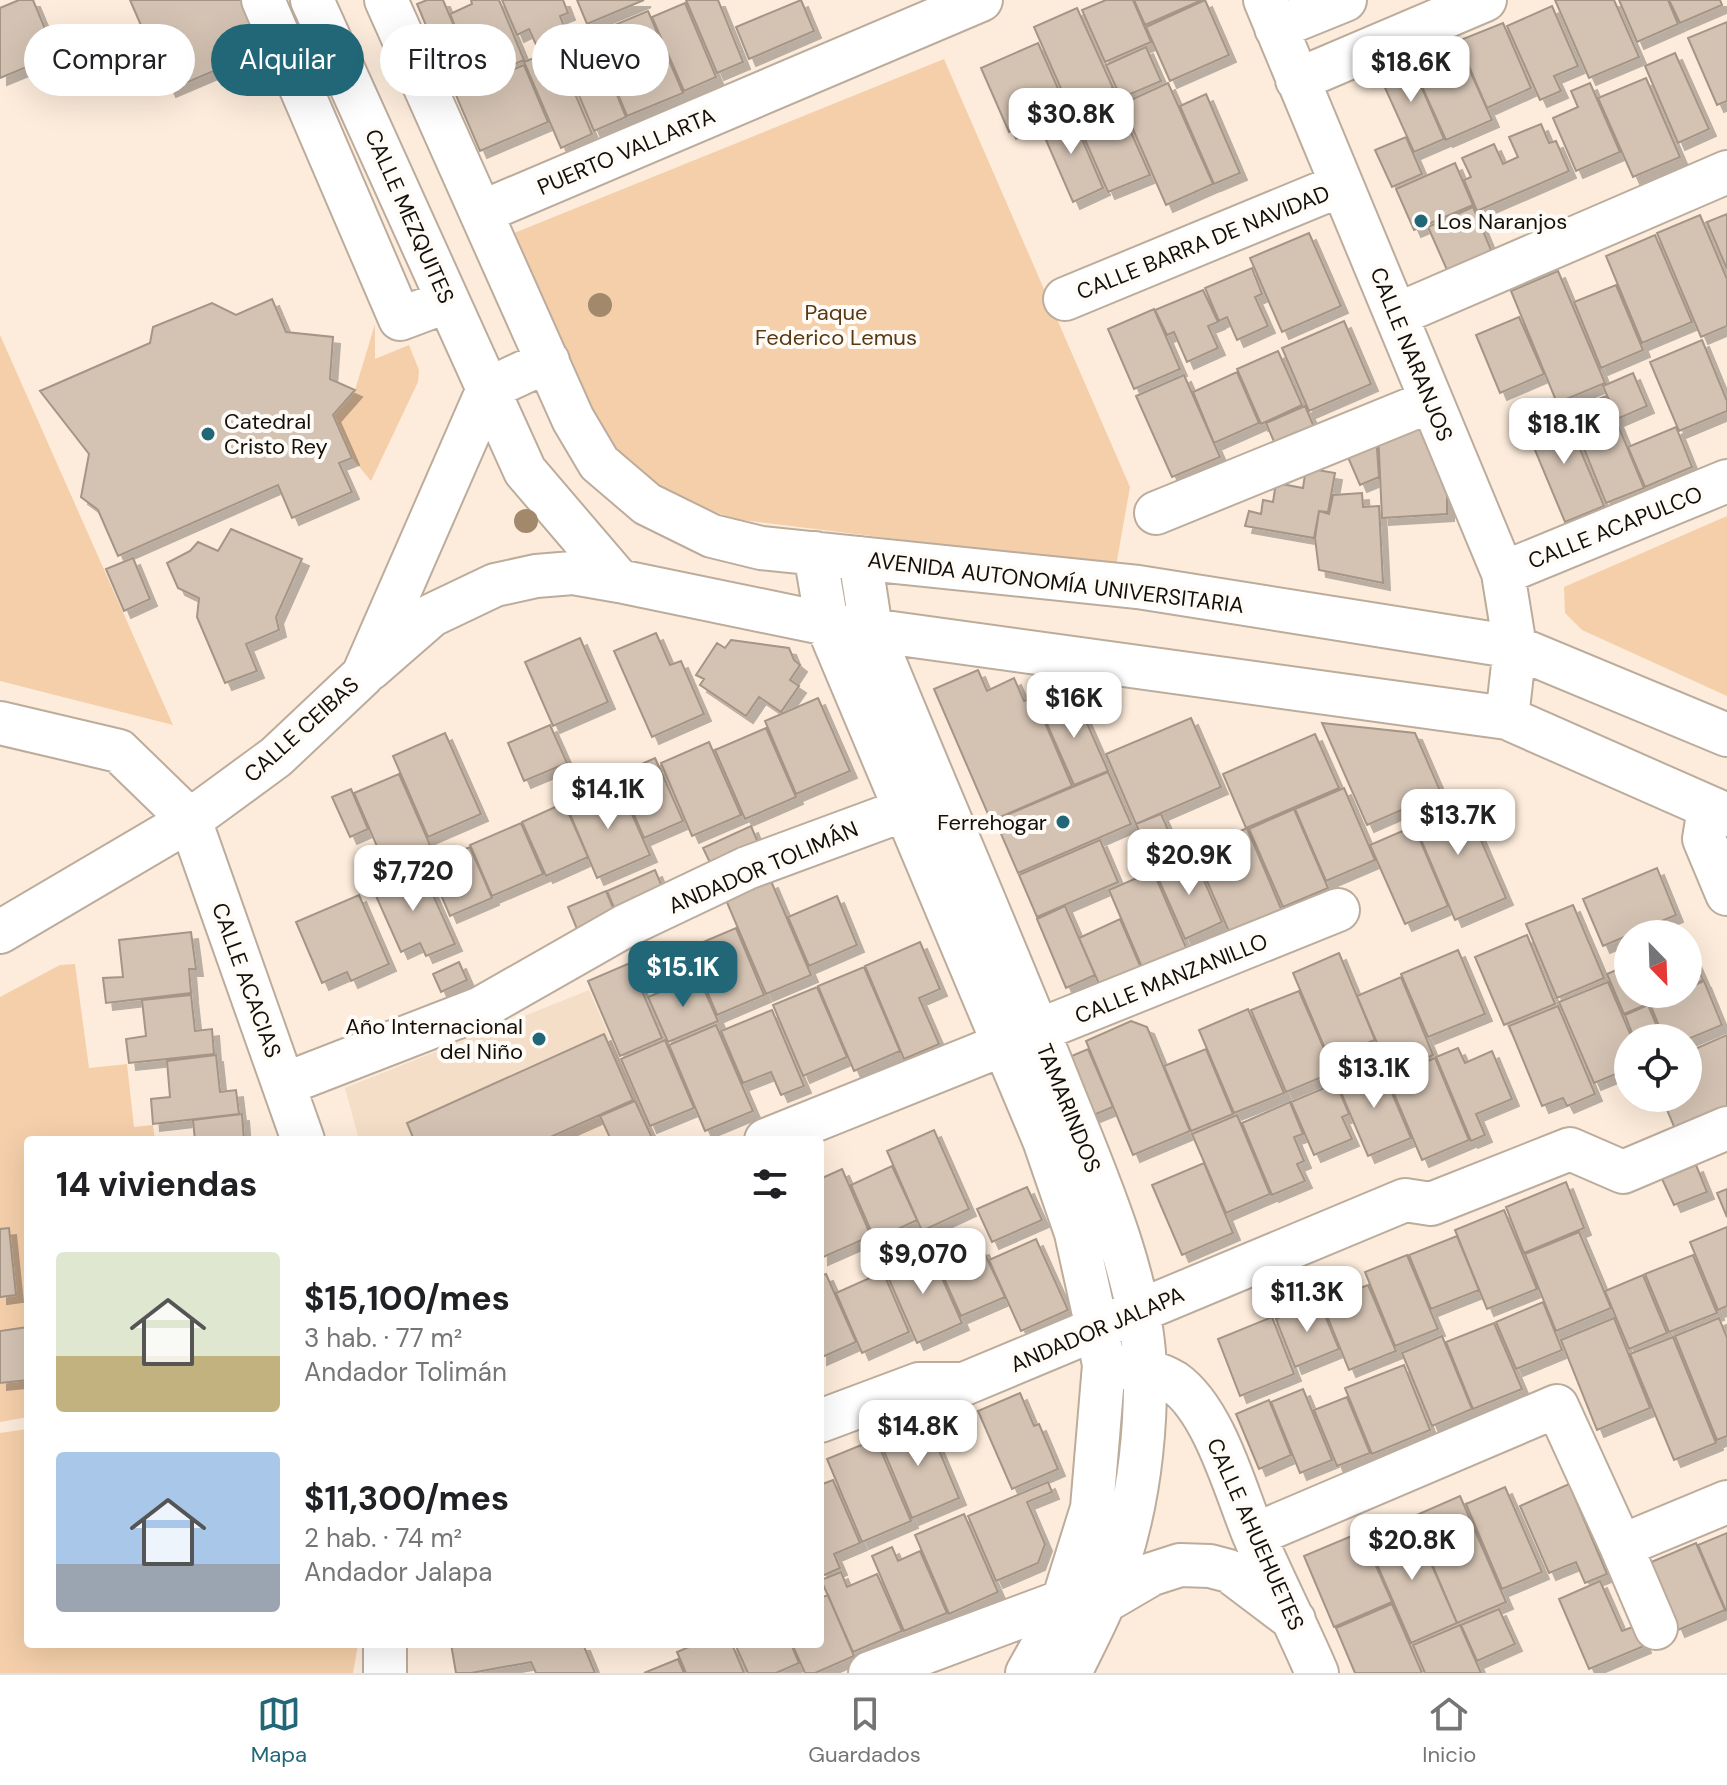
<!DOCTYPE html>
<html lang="es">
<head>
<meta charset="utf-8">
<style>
	body { margin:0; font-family:"DM Sans",sans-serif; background:#f6f6f6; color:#202124; height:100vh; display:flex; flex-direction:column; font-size:30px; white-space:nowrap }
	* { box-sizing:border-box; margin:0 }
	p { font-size:26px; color:#757577 }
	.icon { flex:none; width:44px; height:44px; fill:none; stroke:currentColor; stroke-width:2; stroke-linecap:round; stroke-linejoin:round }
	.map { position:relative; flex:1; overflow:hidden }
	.sheet { position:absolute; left:24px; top:1136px; width:800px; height:512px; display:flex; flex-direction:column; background:#fff; border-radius:8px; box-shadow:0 8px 32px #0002 }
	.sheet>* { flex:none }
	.banner { position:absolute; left:24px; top:24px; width:800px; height:72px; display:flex; gap:16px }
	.needle { width:52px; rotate:157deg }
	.fabs { position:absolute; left:1614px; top:920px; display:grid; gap:16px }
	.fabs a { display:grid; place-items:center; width:88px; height:88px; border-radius:50%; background:#fff; box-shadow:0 8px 32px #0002; font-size:40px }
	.price { position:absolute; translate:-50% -68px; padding:0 18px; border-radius:16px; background:#fff; color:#222; font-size:26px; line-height:52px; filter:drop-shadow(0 2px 4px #0008) }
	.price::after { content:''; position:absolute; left:50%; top:48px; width:24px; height:18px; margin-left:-12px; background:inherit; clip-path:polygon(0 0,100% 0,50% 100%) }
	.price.active { background:#216777; color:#fff }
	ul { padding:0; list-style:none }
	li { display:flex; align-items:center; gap:24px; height:200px; padding:0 32px }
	li span { display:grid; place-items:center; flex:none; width:224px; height:160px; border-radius:8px; color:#555 }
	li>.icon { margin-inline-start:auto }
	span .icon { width:96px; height:96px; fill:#fffc; stroke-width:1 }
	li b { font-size:34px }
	h2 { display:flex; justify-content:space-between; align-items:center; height:96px; padding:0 32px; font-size:34px }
	.pill { padding:0 28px; border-radius:36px; background:#fff; box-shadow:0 8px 32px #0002; font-size:28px; line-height:72px }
	.pill.active { background:#216777; color:#fff }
	.tabs { display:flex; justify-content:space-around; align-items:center; height:112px; border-top:2px solid #e0e0e0; background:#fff; font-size:22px; color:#757577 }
	.tabs a { display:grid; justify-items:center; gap:4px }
	.tabs .active { color:#216777 }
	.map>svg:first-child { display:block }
</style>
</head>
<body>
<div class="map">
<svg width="1727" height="1673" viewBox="0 0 1727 1673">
	<defs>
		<filter id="shadow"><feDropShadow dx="7" dy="7" stdDeviation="0" flood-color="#0004"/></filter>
	</defs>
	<rect width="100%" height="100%" fill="#fdecdb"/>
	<path fill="#f5dec8" d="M589,990L655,1140H359L345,1088Z"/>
	<path fill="#f5cfaa" d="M944,59L1130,487L1116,566L733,519L667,492L618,459L583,412L507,236Z
		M375,324V359L409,345L419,370L418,382L371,481L352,458L333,415L355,390Z
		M0,335L173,725L0,681Z
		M1727,516V696L1582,630L1565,613L1564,587Z
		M75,964L89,1068L127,1064L134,1127L153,1125L155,1140H28V1417L0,1422V997L60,965Z
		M28,1429V1644H358L353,1673H0V1433Z"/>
	<path fill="#d4c3b3" stroke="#a59586" stroke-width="2" filter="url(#shadow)" d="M19,0H33L56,55L0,78V8Z
		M130,0H241L263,50L169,90Z
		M427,0H443L477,80L453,90L417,4Z
		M471,0H499L524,60L477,80L450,14L472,4Z
		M502,0H563L568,13L560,16L568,37L538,49L529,29L517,35Z
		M577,0H644L587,24Z
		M686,0H718L743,62L717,73Z
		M801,0L814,31L749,59L736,27Z
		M1106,0H1133L1151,42L1105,62L1082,10Z
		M1134,0H1202L1145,25Z
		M1205,0L1229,55L1170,81L1146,27Z
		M1555,0H1614L1639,57L1589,78Z
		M1619,0H1668L1678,24L1637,42Z
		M1669,0H1720L1722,5L1680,23Z
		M685,3L716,77L684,91L652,17Z
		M1552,6L1578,66L1554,76L1561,91L1540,100L1507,26Z
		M1077,8L1113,88L1069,107L1034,27Z
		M648,11L683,93L627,116L593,34Z
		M1727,22V101L1717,105L1688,38Z
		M1503,23L1531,88L1487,108L1458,41Z
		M592,34L626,117L594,131L559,48Z
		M1457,42L1492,120L1446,140L1411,62Z
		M1038,43L1066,107L1009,132L981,68Z
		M1146,47L1161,81L1121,98L1106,65Z
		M556,49L592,134L561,148L524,62Z
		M1675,53L1709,129L1678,143L1645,66Z
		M1408,56L1444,139L1414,152L1377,70Z
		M524,65L548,122L480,151L455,93Z
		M1646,78L1680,157L1633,177L1598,98Z
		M1168,83L1213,184L1166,205L1122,104Z
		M1590,83L1620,152L1576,171L1553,118L1578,107L1571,91Z
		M1113,92L1150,175L1108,192L1072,110Z
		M1206,94L1240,173L1214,184L1180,106Z
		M1070,111L1103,188L1073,202L1039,124Z
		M1541,124L1549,143L1556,141L1569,171L1477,211L1464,180L1471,177L1462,158L1494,144L1503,164L1518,157L1509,137Z
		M1406,137L1422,174L1392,187L1375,150Z
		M1455,163L1473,205L1414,230L1396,189Z
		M1473,207L1499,269L1455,288L1428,227Z
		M1727,214V269L1707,222Z
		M1700,215L1727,279V326L1701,337L1657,233Z
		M1309,233L1341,306L1282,332L1250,258Z
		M1655,235L1692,322L1642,343L1606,256Z
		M1252,268L1262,294L1255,297L1268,326L1237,340L1227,317L1219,321L1205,288Z
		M1558,271L1605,383L1557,403L1511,291Z
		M1616,285L1643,350L1601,368L1574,302Z
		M1203,290L1218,322L1208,326L1218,348L1187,362L1174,332L1167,335L1155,310Z
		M272,299L286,332L333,337L330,379L355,390L333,415L352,458L339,463L352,492L292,518L278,485L118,556L98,510L81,497L89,454L40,391L150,343L153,327L212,303L236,315Z
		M1154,309L1180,369L1134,389L1108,329Z
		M1519,317L1544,374L1500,393L1476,335Z
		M1344,321L1371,384L1309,411L1282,348Z
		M1702,340L1727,401V411L1679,431L1650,362Z
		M1278,351L1302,405L1261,424L1237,369Z
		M1237,372L1259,423L1214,443L1193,392Z
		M1633,373L1647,406L1617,419L1603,386Z
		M1184,375L1220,457L1172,477L1136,396Z
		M1606,396L1644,488L1606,503L1569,411Z
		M1305,406L1317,434L1278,451L1266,423Z
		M1563,409L1604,506L1565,522L1525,426Z
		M1422,413L1447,465V514L1382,518L1378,431Z
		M1676,427L1692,467L1645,487L1628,447Z
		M1376,434L1379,477L1360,485L1344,448Z
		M1306,468L1335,473L1328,512L1319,511L1314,538L1245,526L1249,511L1261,514L1263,500L1273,502L1276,483L1303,488Z
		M1362,493L1363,507L1379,506L1383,583L1319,570L1315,538L1319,511L1329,514L1333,495Z
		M231,529L302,559L276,617L279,630L246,644L257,671L225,683L197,617L199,598L178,588L167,563L190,551L198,542L218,551Z
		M133,558L150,599L124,611L106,569Z
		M656,633L670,665L681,661L704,714L652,737L614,651Z
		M580,638L608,702L553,726L525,662Z
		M731,640L789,648L794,660L800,665L790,680L799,686L781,712L759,697L746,716L700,685L704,679L696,675L717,643L725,648Z
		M978,670L987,691L1014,678L1024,701L1034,697L1072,786L991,821L934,689Z
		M1074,694L1108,771L1074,785L1040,708Z
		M818,698L850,771L796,794L765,721Z
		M1191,718L1221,787L1136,824L1106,754Z
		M1322,723L1415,733L1441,793L1367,825Z
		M550,725L567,763L524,781L508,743Z
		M766,728L796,797L745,819L715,750Z
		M445,733L481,814L428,837L393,756Z
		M1315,734L1339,788L1246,828L1223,774Z
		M709,742L741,815L692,836L661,763Z
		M655,758L683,821L644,838L617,775Z
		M1108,772L1131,824L1018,873L995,820Z
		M399,774L430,845L385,865L354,793Z
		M619,785L650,855L597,878L567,807Z
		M1344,788L1375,860L1326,881L1295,809Z
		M351,789L368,829L350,837L332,797Z
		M1461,794L1506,898L1455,920L1411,816Z
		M564,803L588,857L546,876L522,822Z
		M1294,809L1328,888L1283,907L1249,829Z
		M1161,814L1180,857L1155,868L1136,824Z
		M521,823L543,874L492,896L470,845Z
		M751,826L761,850L714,871L703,848Z
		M1414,826L1448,906L1405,924L1370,845Z
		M1247,828L1282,911L1230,934L1194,851Z
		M1100,840L1118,882L1037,917L1019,875Z
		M470,847L492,898L450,916L428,864Z
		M1193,855L1222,922L1185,939L1155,871Z
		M420,866L455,944L426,956L420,943L401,952L372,887Z
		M1657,868L1676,915L1603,946L1583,899Z
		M655,870L663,889L615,910L607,891Z
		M1153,871L1191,959L1147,979L1109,890Z
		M771,881L811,975L766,994L726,900Z
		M606,891L617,917L579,934L568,907Z
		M359,895L389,964L351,981L347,972L322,983L296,922Z
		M837,896L857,945L809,966L788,917Z
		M1573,905L1604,978L1557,998L1526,924Z
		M1065,906L1095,975L1066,988L1037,919Z
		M1120,919L1144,975L1103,993L1079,938Z
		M736,928L764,995L717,1015L689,948Z
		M191,932L196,969H189L191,993L106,1003L103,978L123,977L119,940Z
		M1527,935L1555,1004L1504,1025L1475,957Z
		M920,942L940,989L919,998L939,1044L904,1059L865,966Z
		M1688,946L1703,980L1688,987Z
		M1458,950L1485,1014L1428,1037L1401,974Z
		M1339,953L1375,1040L1329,1058L1293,973Z
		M459,962L467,980L441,992L433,974Z
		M630,963L662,1038L620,1056L588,981Z
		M1628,965V994H1671L1624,1014L1607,974Z
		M864,967L900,1051L854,1071L818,986Z
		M698,976L718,1021L668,1042L648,997Z
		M1401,977L1433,1055L1415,1063L1408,1046L1383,1057L1357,996Z
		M1704,981L1722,1025L1688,1039L1664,1038L1650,1004L1674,994H1688V988Z
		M1608,982L1632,1038H1628V1069L1594,1083L1559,1002Z
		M817,987L847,1057L803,1076L773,1005Z
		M1299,991L1334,1072L1286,1092L1251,1010Z
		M191,995L195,1031L212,1029L214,1054L129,1063L126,1039L146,1036L142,1000Z
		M1648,1005L1659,1031L1644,1038H1634L1625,1015Z
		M1558,1006L1595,1094L1567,1106L1563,1098L1542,1106L1509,1026Z
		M1248,1009L1284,1093L1234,1113L1199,1030Z
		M772,1010L804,1086L781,1095L771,1072L743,1083L721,1031Z
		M1131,1021L1147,1027L1190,1131L1133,1155L1086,1041Z
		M716,1025L753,1111L705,1131L669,1045Z
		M604,1034L633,1100L544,1140H414L407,1123Z
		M1727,1035V1107L1675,1129L1662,1098H1688V1052Z
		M665,1040L694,1108L650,1126L621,1059Z
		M1458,1048L1465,1063L1492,1051L1512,1099L1476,1114L1485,1135L1471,1141L1436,1057Z
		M1088,1049L1113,1107L1091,1116L1067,1058Z
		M1206,1049L1233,1114L1191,1131L1164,1066Z
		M216,1055L220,1092L236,1090L239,1114L153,1124L151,1099L170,1097L167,1061Z
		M1435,1058L1469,1140L1422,1160L1387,1077Z
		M1380,1065L1411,1138L1368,1156L1337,1083Z
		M1336,1083L1349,1114L1342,1117L1352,1139L1314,1155L1291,1102Z
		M635,1101L653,1140H611L600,1116Z
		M1290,1102L1303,1134L1294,1137L1304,1161L1297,1164L1305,1181L1272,1195L1242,1123Z
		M242,1114L244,1140H195L193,1120Z
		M1237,1115L1270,1194L1226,1213L1192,1134Z
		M934,1130L969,1209L922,1231L887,1151Z
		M1204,1163L1233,1233L1182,1255L1152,1185Z
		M1696,1165L1707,1192L1674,1205L1662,1179Z
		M892,1166L917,1220L875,1240L851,1185Z
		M842,1169L871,1236L821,1258L820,1179Z
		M1566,1182L1584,1228L1524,1253L1506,1207Z
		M1027,1187L1042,1220L992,1242L977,1209Z
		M1727,1189V1217L1717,1193Z
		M1504,1210L1537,1289L1487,1309L1455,1230Z
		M1727,1227V1306L1718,1310L1690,1242Z
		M9,1228L16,1295L0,1297V1229Z
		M1579,1232L1611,1308L1556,1331L1525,1254Z
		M1457,1236L1479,1290L1431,1309L1409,1255Z
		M1036,1239L1068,1310L1021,1331L989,1260Z
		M955,1246L959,1257L982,1248L1005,1297L961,1316L934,1256Z
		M929,1249L962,1323L917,1343L884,1268Z
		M1407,1255L1438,1329L1395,1346L1365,1272Z
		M1693,1255L1717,1313L1669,1332L1645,1274Z
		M883,1272L909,1332L862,1353L836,1293Z
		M826,1274L856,1342L820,1358V1276Z
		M1643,1275L1667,1333L1629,1349L1605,1291Z
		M1368,1285L1396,1351L1349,1370L1322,1303Z
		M1319,1301L1339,1349L1295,1367L1276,1319Z
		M1543,1302L1562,1350L1516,1369L1496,1322Z
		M1272,1317L1294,1374L1240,1396L1218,1339Z
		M1614,1318L1650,1408L1597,1430L1561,1340Z
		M1719,1318L1727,1338V1436L1717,1440L1675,1336Z
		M1494,1323L1522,1389L1473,1409L1446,1342Z
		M28,1327V1380L0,1383V1331Z
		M1442,1336L1472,1409L1432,1426L1402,1353Z
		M1673,1337L1716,1443L1674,1460L1630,1354Z
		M1404,1365L1430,1430L1372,1454L1345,1388Z
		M1303,1389L1332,1460L1300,1473L1271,1402Z
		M1020,1393L1034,1426L1039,1424L1058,1469L1012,1489L978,1411Z
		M1347,1397L1370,1453L1337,1466L1314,1410Z
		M1269,1400L1291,1455L1259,1469L1236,1414Z
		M925,1417L959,1498L912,1518L878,1437Z
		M876,1439L911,1521L862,1542L827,1459Z
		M833,1480L860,1543L834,1554L840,1568L820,1577V1485Z
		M1048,1482L1052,1492L1027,1502L1045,1544L1038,1563L996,1581L968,1516Z
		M1569,1484L1607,1574L1585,1583L1576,1562L1549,1573L1520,1506Z
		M1505,1487L1542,1572L1502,1589L1466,1504Z
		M1460,1496L1506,1602L1457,1623L1412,1517Z
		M964,1514L998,1592L949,1614L915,1535Z
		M1413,1522L1457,1623L1411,1643L1367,1541Z
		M1361,1532L1392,1602L1334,1627L1304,1556Z
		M1727,1533V1610L1726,1611L1698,1545Z
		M1696,1543L1725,1610L1678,1630L1649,1563Z
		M892,1547L898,1561L920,1551L947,1613L904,1631L872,1556Z
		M841,1572L847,1587L877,1574L902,1631L853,1652L821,1580Z
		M1600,1581L1622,1631L1635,1626L1644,1646L1589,1669L1559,1599Z
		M828,1595L854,1656L815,1673H805L792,1644H820V1598Z
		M1392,1604L1422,1673H1355L1336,1628Z
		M1499,1609L1515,1644L1477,1661L1461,1625Z
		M1460,1625L1481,1673H1425L1413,1645Z
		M451,1644H583L595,1673H536L531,1662L471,1673H456Z
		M696,1644H732L744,1673H686L677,1652Z
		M735,1644H791L799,1663L776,1673H748Z
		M678,1659L684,1673H644Z"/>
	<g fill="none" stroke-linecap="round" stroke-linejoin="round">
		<defs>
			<path id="minor" d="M263,0L400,319L448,301
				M312,0L525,471L619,581L827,624L1507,718L1727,815
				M386,0L573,419L599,463L647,504L712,536L761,548L1138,587L1515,647L1727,735
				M1265,0L1503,573L1515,647L1507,718
				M1276,28L1345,0
				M1297,80L1485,0
				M482,212L981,0
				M1065,299L1341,185
				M1396,315L1727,172
				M1156,513L1431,401
				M815,553L827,624L1044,1140L1076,1233L1097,1328L1104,1365L1092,1508L1063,1601L1045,1641L1027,1673
				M860,558L871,629C933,782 1000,934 1061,1088C1095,1173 1143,1279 1145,1371C1146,1449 1134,1530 1104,1602C1094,1626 1081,1650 1070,1673
				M1503,573L1727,481
				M370,669L432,615L495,585L536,576L573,573L619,581
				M0,723L119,751L190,820L303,1140
				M1709,808L1704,839L1727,894
				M0,932L190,820L276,757L363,675L488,389L548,361
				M285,1084L481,1008L625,926L747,868L931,800
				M766,1140L1338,910
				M1121,1367C1140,1369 1158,1372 1174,1382C1214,1410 1235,1489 1253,1533C1273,1580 1297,1626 1317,1673
				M820,1421L919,1384H964L1405,1200L1431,1204L1570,1149L1623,1172L1727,1128
				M1254,1535L1557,1406L1621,1546L1727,1502
				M1621,1546L1656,1628
				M385,1644V1673
				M870,1673L1063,1601L1104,1602L1152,1574L1180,1565L1210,1566L1229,1571L1294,1620"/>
		</defs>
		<use href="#minor" stroke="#bcac9c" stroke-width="46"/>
		<use href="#minor" stroke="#fff" stroke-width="42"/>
	</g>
	<g fill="#a3896c">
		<circle cx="600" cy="305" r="12"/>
		<circle cx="526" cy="521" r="12"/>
	</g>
	<g fill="#216777" stroke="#fffcf8" stroke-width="3">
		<circle cx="1421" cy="221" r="8"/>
		<circle cx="208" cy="434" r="8"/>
		<circle cx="1063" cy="822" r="8"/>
		<circle cx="539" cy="1039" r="8"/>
	</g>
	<g text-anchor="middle" stroke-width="8" stroke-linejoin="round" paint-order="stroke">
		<g font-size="22" fill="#140f09" stroke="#fffcf8">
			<text transform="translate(626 151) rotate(-23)" y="8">PUERTO VALLARTA</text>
			<text transform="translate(410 216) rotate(66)" y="8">CALLE MEZQUITES</text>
			<text transform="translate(1203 242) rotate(-22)" y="8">CALLE BARRA DE NAVIDAD</text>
			<text transform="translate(1412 354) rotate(68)" y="8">CALLE NARANJOS</text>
			<text transform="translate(1615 527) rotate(-22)" y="8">CALLE ACAPULCO</text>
			<text transform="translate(1056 582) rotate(7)" y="8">AVENIDA AUTONOMÍA UNIVERSITARIA</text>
			<text transform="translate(301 729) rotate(-42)" y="8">CALLE CEIBAS</text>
			<text transform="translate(763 867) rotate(-23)" y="8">ANDADOR TOLIMÁN</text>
			<text transform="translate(1171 978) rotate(-22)" y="8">CALLE MANZANILLO</text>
			<text transform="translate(247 980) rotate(70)" y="8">CALLE ACACIAS</text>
			<text transform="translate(1069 1108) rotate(68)" y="8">TAMARINDOS</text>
			<text transform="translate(1097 1329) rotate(-23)" y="8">ANDADOR JALAPA</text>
			<text transform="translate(1256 1534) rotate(66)" y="8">CALLE AHUEHUETES</text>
		</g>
		<g font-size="22" fill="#140f09" stroke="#fffcf8" text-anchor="start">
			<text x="1437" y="229">Los Naranjos</text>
			<text x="224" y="429">Catedral<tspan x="224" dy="25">Cristo Rey</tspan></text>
			<text x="1047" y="830" text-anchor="end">Ferrehogar</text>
			<text x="523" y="1034" text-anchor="end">Año Internacional<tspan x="523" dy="25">del Niño</tspan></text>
		</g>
		<g font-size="22" fill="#5a3812" stroke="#fffcf8">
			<text x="836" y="320">Paque<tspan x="836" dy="25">Federico Lemus</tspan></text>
		</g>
	</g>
</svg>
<div class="fabs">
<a><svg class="needle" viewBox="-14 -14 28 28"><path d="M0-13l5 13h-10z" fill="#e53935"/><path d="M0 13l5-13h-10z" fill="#757577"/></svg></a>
<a><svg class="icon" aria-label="locate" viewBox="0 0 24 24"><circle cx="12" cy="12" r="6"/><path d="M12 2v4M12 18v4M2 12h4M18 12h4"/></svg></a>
</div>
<b class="price" style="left:1411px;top:104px">$18.6K</b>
<b class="price" style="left:1071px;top:156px">$30.8K</b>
<b class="price" style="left:1564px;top:466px">$18.1K</b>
<b class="price" style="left:1074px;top:740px">$16K</b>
<b class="price" style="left:608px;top:831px">$14.1K</b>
<b class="price" style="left:1458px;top:857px">$13.7K</b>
<b class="price" style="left:1189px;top:897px">$20.9K</b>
<b class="price" style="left:413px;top:913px">$7,720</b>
<b class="price active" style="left:683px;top:1009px">$15.1K</b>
<b class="price" style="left:1374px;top:1110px">$13.1K</b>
<b class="price" style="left:923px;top:1296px">$9,070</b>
<b class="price" style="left:1307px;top:1334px">$11.3K</b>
<b class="price" style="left:918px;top:1468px">$14.8K</b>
<b class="price" style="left:1412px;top:1582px">$20.8K</b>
<div class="banner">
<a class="pill">Comprar</a>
<a class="pill active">Alquilar</a>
<a class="pill">Filtros</a>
<a class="pill">Nuevo</a>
</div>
<section class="sheet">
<h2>14 viviendas<svg class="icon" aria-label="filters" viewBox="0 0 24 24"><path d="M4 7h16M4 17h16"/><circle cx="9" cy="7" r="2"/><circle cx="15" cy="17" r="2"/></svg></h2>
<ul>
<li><span style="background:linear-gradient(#dfe7d0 65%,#c2b280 0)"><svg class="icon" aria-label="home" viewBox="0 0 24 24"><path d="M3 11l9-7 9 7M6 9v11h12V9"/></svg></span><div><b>$15,100/mes</b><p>3 hab. · 77 m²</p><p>Andador Tolimán</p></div></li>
<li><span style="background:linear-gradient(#a9c7e8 70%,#9aa5b1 0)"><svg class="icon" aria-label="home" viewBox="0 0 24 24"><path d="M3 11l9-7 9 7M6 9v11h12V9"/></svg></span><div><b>$11,300/mes</b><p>2 hab. · 74 m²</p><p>Andador Jalapa</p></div></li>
</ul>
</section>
</div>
<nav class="tabs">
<a class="active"><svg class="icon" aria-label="map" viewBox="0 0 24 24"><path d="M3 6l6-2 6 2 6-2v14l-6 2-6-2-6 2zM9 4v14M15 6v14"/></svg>Mapa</a>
<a><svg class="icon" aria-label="saved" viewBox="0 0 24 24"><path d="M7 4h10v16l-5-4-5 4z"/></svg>Guardados</a>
<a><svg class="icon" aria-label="home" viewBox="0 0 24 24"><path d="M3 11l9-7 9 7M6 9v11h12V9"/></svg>Inicio</a>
</nav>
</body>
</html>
